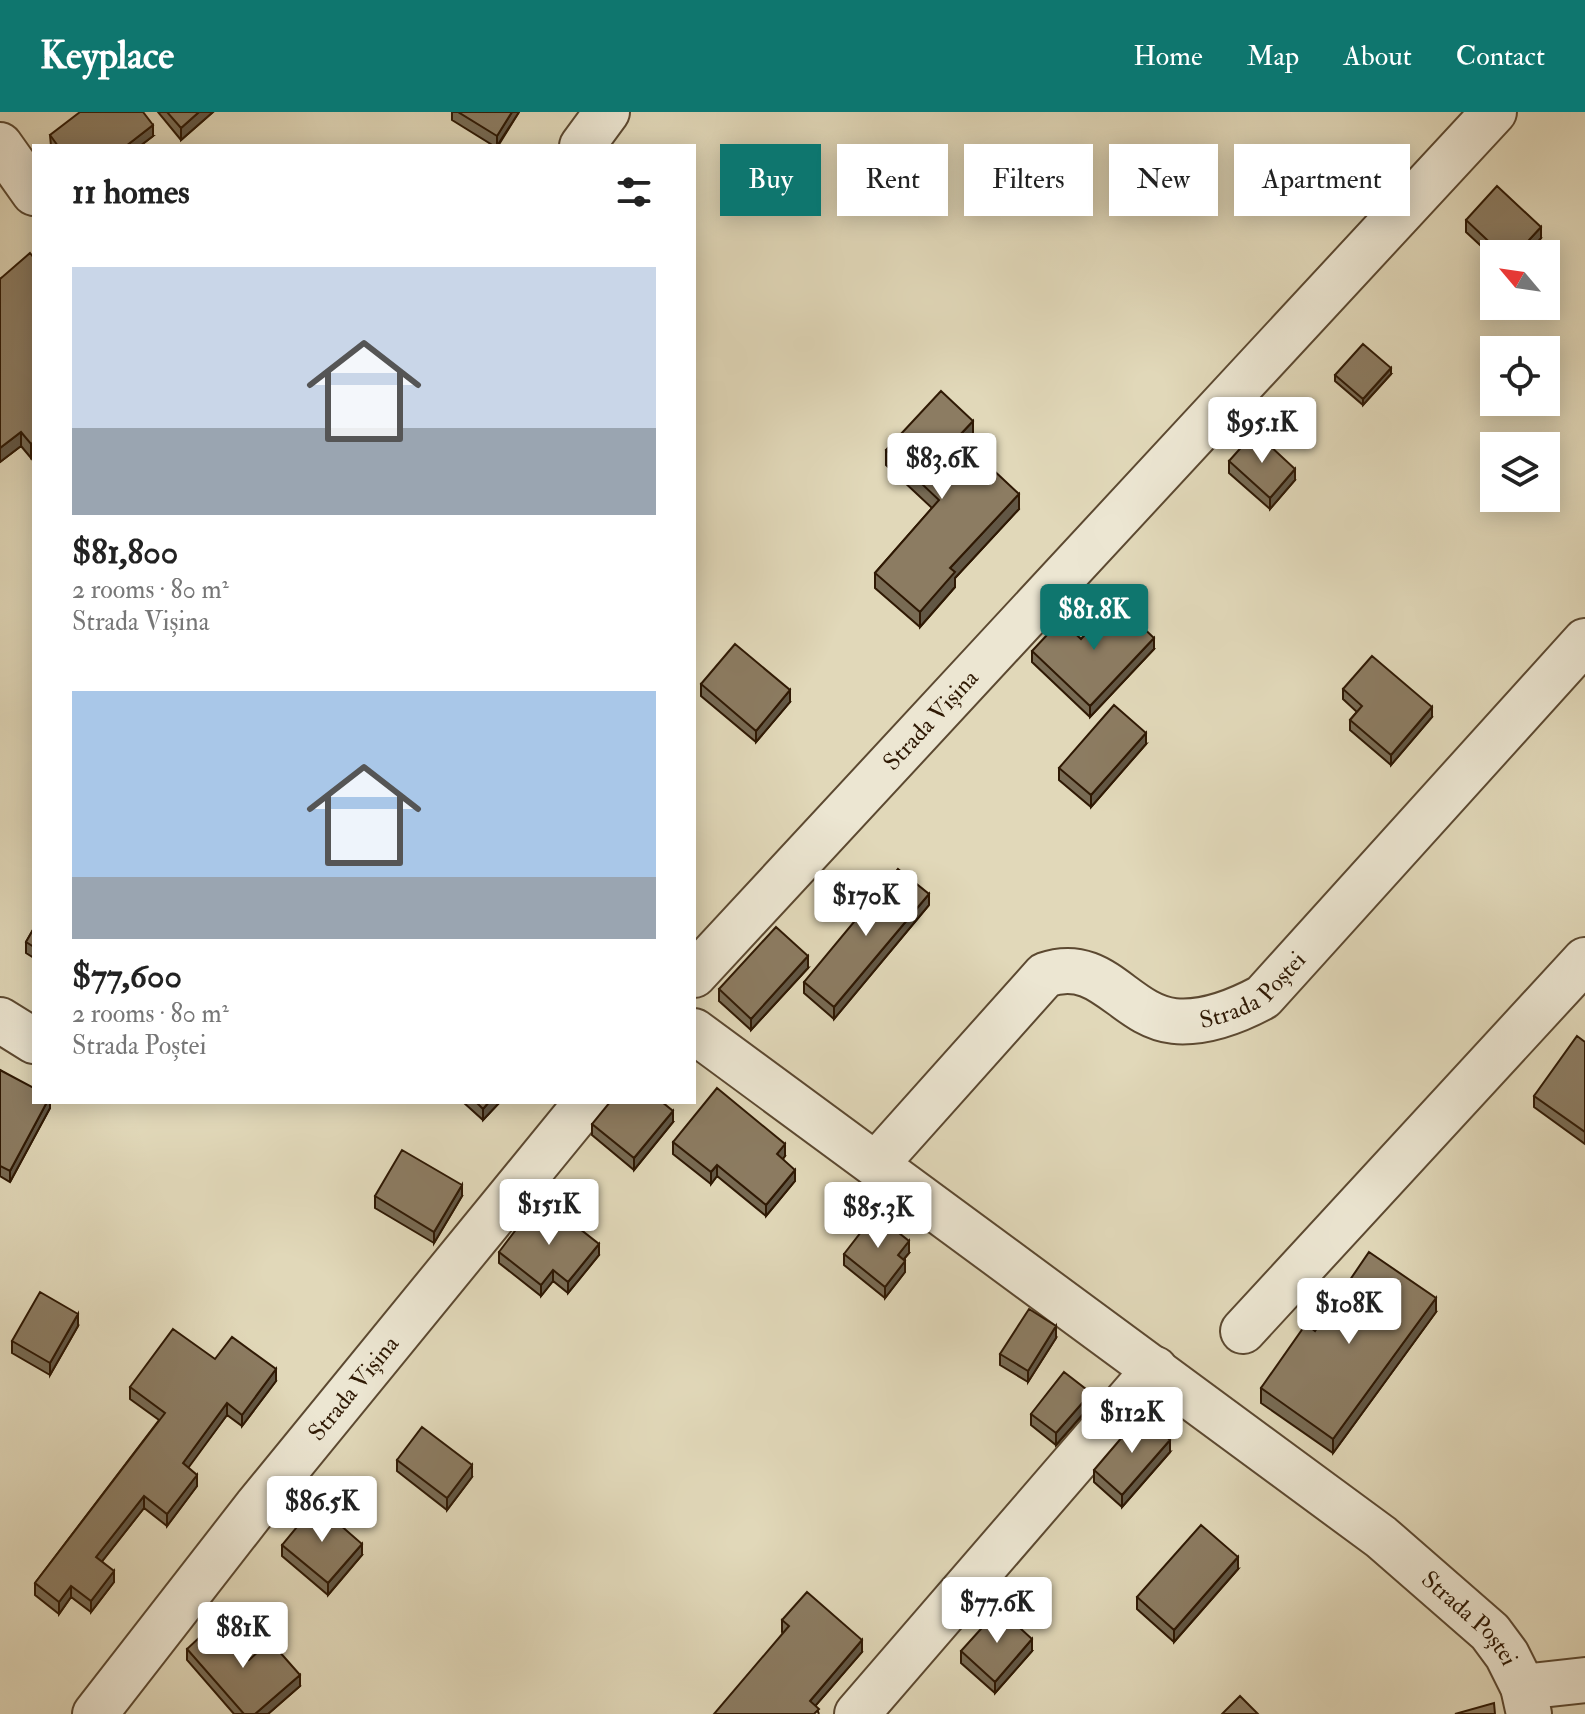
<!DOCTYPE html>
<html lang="en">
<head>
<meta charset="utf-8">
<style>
	body { margin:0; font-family:"IM FELL Double Pica",serif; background:#f2f2f2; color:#222; height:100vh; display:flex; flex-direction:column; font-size:30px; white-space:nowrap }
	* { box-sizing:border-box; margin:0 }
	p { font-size:26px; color:#767676 }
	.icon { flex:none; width:44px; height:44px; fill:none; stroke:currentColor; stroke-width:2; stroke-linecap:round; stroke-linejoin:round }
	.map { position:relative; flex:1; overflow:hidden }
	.drawer { position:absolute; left:32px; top:32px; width:664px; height:960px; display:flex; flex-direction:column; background:#fff; border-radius:0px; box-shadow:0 4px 20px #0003 }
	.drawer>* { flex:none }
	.top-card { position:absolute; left:720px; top:32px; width:744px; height:72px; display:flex; gap:16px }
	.needle { width:52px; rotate:299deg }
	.fabs { position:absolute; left:1480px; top:128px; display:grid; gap:16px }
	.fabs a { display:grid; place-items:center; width:80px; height:80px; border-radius:0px; background:#fff; box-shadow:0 4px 20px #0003; font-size:40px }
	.price { position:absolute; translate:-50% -68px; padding:0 18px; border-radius:8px; background:#fff; color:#222; font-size:26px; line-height:52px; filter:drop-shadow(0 2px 4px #0008) }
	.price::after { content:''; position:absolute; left:50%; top:48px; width:24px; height:18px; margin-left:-12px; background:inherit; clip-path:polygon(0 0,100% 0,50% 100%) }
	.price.active { background:#0f766e; color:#fff }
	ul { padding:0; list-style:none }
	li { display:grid; align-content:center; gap:16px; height:424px; padding:0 40px }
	li span { display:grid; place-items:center; height:248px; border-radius:0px; color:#555 }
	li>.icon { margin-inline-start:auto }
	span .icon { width:144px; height:144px; fill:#fffc; stroke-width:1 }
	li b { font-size:34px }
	h2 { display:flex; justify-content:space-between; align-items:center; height:96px; padding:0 40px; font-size:34px }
	.pill { padding:0 28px; border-radius:0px; background:#fff; box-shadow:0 4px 20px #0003; font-size:28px; line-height:72px }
	.pill.active { background:#0f766e; color:#fff }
	header { display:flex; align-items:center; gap:48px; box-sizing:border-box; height:112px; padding:0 40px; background:#0f766e; color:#fff }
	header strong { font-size:38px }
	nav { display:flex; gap:44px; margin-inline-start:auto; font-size:28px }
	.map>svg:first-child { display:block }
</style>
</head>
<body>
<header>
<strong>Keyplace</strong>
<nav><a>Home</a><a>Map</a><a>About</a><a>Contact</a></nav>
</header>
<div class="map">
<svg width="1585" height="1602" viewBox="0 0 1585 1602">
	<rect width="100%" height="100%" fill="#e1d8b9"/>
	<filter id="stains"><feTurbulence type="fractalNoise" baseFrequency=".0025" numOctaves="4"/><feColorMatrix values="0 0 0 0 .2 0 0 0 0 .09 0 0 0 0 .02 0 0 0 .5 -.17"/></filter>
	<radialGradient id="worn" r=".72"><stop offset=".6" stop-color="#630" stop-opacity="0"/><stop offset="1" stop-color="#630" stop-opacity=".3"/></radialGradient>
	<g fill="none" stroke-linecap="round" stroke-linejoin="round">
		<defs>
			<g id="minor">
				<path d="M0,33L34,81"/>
				<path d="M582,34L607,0"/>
				<path id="s1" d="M694,863L1494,0"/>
				<path d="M0,908L34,929"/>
				<path id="s2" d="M694,919L1381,1425L1490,1520L1507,1543L1523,1575L1529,1602"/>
				<path id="s3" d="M876,1052L1045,863C1103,843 1123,903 1174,909C1205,912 1237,899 1263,885L1585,529"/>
				<path d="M1243,1219L1585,848"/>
				<path d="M1523,1575L1585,1568"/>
				<path id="s4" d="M95,1602L256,1395L587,990"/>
				<path d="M857,1602L1155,1257"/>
			</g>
		</defs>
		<use href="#minor" stroke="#5c4931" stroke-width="48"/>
		<use href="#minor" stroke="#ece6d2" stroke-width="44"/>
	</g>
	<path fill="#786b54" stroke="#2f1904" stroke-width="2" d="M158,0H213L181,28Z
		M452,0H519L498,34H494L452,8Z
		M50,23L153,24L140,34H51Z
		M1466,108L1541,126L1527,142H1494V146L1466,120Z
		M34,146L31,346L21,334L0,350V167Z
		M1391,262L1363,293L1335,269V263Z
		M973,323L966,332L1019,397L955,466V475L920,515L875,476V461L932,396L886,353V338Z
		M1229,349L1295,368L1270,397L1229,361Z
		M1081,527L1154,537L1090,605L1032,550V539Z
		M701,572L790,590L756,630L701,584Z
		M1343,577L1432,605L1391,653L1350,618V608L1357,600L1343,587Z
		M1146,632L1091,695L1059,668V656Z
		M929,793L834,907L804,881V870Z
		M34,816V846L26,841V830Z
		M808,856L751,918L719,889V877Z
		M1585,930V1032L1534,995V984Z
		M0,958L50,990V996L10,1070L0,1064Z
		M463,990H500L483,1008Z
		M673,1010L634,1058L592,1023V1012Z
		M673,1030L785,1044L783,1047L795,1069L766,1104L717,1064L711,1072L673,1042Z
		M375,1084H462L434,1131L375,1096Z
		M546,1112L599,1143L568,1181L553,1169L541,1184L499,1151V1140Z
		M909,1141L904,1147L905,1160L885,1186L844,1153V1142Z
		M1436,1200L1333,1341L1261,1291V1276L1315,1219Z
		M78,1214L50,1263L12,1241V1229Z
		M1056,1226L1028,1270L1000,1253V1242Z
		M215,1247L276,1269L242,1314L227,1303L188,1355L197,1374L167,1414L144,1396L102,1449L114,1470L91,1500L71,1485L59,1502L35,1483V1471L159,1308L130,1287V1275Z
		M1091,1293L1056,1333L1031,1313V1302Z
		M1170,1340L1122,1395L1094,1370V1358Z
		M397,1348L472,1365L447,1398L397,1359Z
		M282,1433L362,1443L328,1483L282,1444Z
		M1238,1457L1174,1530L1137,1497V1485Z
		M782,1508L862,1540L815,1594L819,1602L782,1520Z
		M187,1537L249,1548L300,1574L268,1602H234L187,1548Z
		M961,1539H1032L995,1581L961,1551Z"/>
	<path fill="#625745" stroke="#2f1904" stroke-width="2" d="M199,0H213L181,28V16Z
		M512,0H519L497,34V24Z
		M153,13V24L140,34H126Z
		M1541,115V126L1527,142H1516Z
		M1391,256V262L1363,293V287Z
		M973,309V323L958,339V325Z
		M21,320V334L0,350V336Z
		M34,330V344L31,346V332Z
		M1295,357V368L1270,397V386Z
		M1019,382V397L955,466V475L920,515V500L950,456Z
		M1154,526V537L1090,605V594Z
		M790,578V590L756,630V619Z
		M1432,595V605L1391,653V643Z
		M1146,621V632L1091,695V683Z
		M929,782V793L834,907V895Z
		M808,844V856L751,918V907Z
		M47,990H50V996L10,1070V1059Z
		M489,990H500L483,1008V997Z
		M673,999V1010L634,1058V1046Z
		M785,1032V1044L777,1054V1042Z
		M717,1053V1064L711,1072V1060Z
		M795,1058V1069L766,1104V1093Z
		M462,1073V1084L434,1131V1120Z
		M909,1129V1141L898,1154V1143Z
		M599,1132V1143L568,1181V1170Z
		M905,1149V1160L885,1186V1175Z
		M553,1158V1169L541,1184V1173Z
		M1436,1186V1200L1333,1341V1327Z
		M78,1202V1214L50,1263V1251Z
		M1056,1214V1226L1028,1270V1259Z
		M276,1257V1269L242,1314V1303Z
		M1091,1281V1293L1056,1333V1321Z
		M227,1291V1303L183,1363V1351Z
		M1170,1328V1340L1122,1395V1383Z
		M472,1353V1365L447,1398V1386Z
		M197,1363V1374L167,1414V1402Z
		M144,1384V1396L96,1457V1445Z
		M362,1432V1443L328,1483V1471Z
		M1238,1445V1457L1174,1530V1518Z
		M114,1459V1470L91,1500V1489Z
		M71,1474V1485L59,1502V1490Z
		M1032,1527V1539L995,1581V1570Z
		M862,1528V1540L810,1600V1589Z
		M300,1563V1574L268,1602H255Z"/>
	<path fill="#8c7c62" stroke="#2f1904" stroke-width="2" d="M80,0H143L153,13L126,34H58L50,23Z
		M167,0H199L181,16Z
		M458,0H512L497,24Z
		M1497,74L1541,115L1516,142H1502L1466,108Z
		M30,141L34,146V330L31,332L21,320L0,336V167Z
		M1363,232L1391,256L1363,287L1335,263Z
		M941,279L973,309L958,325L1019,382L950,456L955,460L920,500L875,461L939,388L886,338Z
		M1255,320L1295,357L1270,386L1229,349Z
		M1116,490L1154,526L1090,594L1032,539L1061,508L1081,527Z
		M735,532L790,578L756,619L701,572Z
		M1372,544L1432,595L1391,643L1350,608L1362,594L1343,577Z
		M1114,593L1146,621L1091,683L1059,656Z
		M898,757L929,782L834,895L804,870Z
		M776,815L808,844L751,907L719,877Z
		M34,816V835L26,830Z
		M1577,924L1585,930V1020L1534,984Z
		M0,958L34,976V990H47L10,1059L0,1054Z
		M717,976L785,1032L777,1042L795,1058L766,1093L717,1053L711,1060L673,1030Z
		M476,990H489L483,997Z
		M610,990H662L673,999L634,1046L592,1012Z
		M402,1038L462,1073L434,1120L375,1084Z
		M530,1099L546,1112L557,1099L599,1132L568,1170L553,1158L541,1173L499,1140Z
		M875,1102L909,1129L898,1143L905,1149L885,1175L844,1142Z
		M1369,1140L1436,1186L1333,1327L1261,1276L1306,1212L1315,1219Z
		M40,1180L78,1202L50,1251L12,1229Z
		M1029,1197L1056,1214L1028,1259L1000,1242Z
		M173,1217L215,1247L232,1225L276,1257L242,1303L227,1291L183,1351L197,1363L167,1402L144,1384L96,1445L114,1459L91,1489L71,1474L59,1490L35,1471L165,1301L130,1275Z
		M1064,1260L1091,1281L1056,1321L1031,1302Z
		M1141,1303L1170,1328L1122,1383L1094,1358Z
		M422,1315L472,1353L447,1386L397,1348Z
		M316,1392L362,1432L328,1471L282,1433Z
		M1201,1413L1238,1445L1174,1518L1137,1485Z
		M807,1480L862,1528L810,1589L819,1597L814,1602H714L789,1514L782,1508Z
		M999,1497L1032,1527L995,1570L961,1539Z
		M216,1510L249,1548L270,1529L300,1563L255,1602H244L187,1537Z
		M1240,1584L1258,1602H1222Z
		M1494,1591L1495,1602H1455Z"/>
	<g text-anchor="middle" stroke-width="6" stroke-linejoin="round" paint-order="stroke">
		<g font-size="24" fill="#2f1904" stroke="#ece6d2">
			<text dy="8" stroke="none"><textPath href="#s1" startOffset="348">Strada Vișina</textPath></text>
			<text dy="8" stroke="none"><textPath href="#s3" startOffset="484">Strada Poștei</textPath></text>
			<text dy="8" stroke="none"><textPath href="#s4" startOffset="416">Strada Vișina</textPath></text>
			<text dy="8" stroke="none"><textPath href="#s2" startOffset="974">Strada Poștei</textPath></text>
		</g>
	</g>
	<rect width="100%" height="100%" filter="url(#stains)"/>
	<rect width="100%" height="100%" fill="url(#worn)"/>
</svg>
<div class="fabs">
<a><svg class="needle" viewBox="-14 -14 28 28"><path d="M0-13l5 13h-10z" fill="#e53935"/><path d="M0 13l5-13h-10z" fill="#767676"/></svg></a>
<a><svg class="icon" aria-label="locate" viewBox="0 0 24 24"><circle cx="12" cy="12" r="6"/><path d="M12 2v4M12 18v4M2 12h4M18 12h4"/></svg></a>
<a><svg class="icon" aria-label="layers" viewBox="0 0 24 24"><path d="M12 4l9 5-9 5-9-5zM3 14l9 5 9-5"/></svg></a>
</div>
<b class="price" style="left:1262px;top:353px">$95.1K</b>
<b class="price" style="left:942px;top:389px">$83.6K</b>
<b class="price active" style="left:1094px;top:540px">$81.8K</b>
<b class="price" style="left:866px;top:826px">$170K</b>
<b class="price" style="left:549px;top:1135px">$151K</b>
<b class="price" style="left:878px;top:1138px">$85.3K</b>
<b class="price" style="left:1349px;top:1234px">$108K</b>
<b class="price" style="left:1132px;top:1343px">$112K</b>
<b class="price" style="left:322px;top:1432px">$86.5K</b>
<b class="price" style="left:997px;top:1533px">$77.6K</b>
<b class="price" style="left:243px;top:1558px">$81K</b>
<div class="top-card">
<a class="pill active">Buy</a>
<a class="pill">Rent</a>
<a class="pill">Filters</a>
<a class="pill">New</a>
<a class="pill">Apartment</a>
</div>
<section class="drawer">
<h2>11 homes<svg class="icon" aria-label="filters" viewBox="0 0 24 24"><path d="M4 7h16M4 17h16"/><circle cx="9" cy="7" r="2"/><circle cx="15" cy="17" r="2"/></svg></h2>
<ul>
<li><span style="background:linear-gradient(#c9d6e8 65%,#9aa5b1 0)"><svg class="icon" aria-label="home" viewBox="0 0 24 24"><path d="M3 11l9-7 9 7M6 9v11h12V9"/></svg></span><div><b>$81,800</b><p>2 rooms · 80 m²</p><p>Strada Vișina</p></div></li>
<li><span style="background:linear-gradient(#a9c7e8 75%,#9aa5b1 0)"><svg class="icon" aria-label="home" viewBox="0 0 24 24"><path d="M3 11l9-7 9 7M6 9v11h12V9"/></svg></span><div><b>$77,600</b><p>2 rooms · 80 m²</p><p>Strada Poștei</p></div></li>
</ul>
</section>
</div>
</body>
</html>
